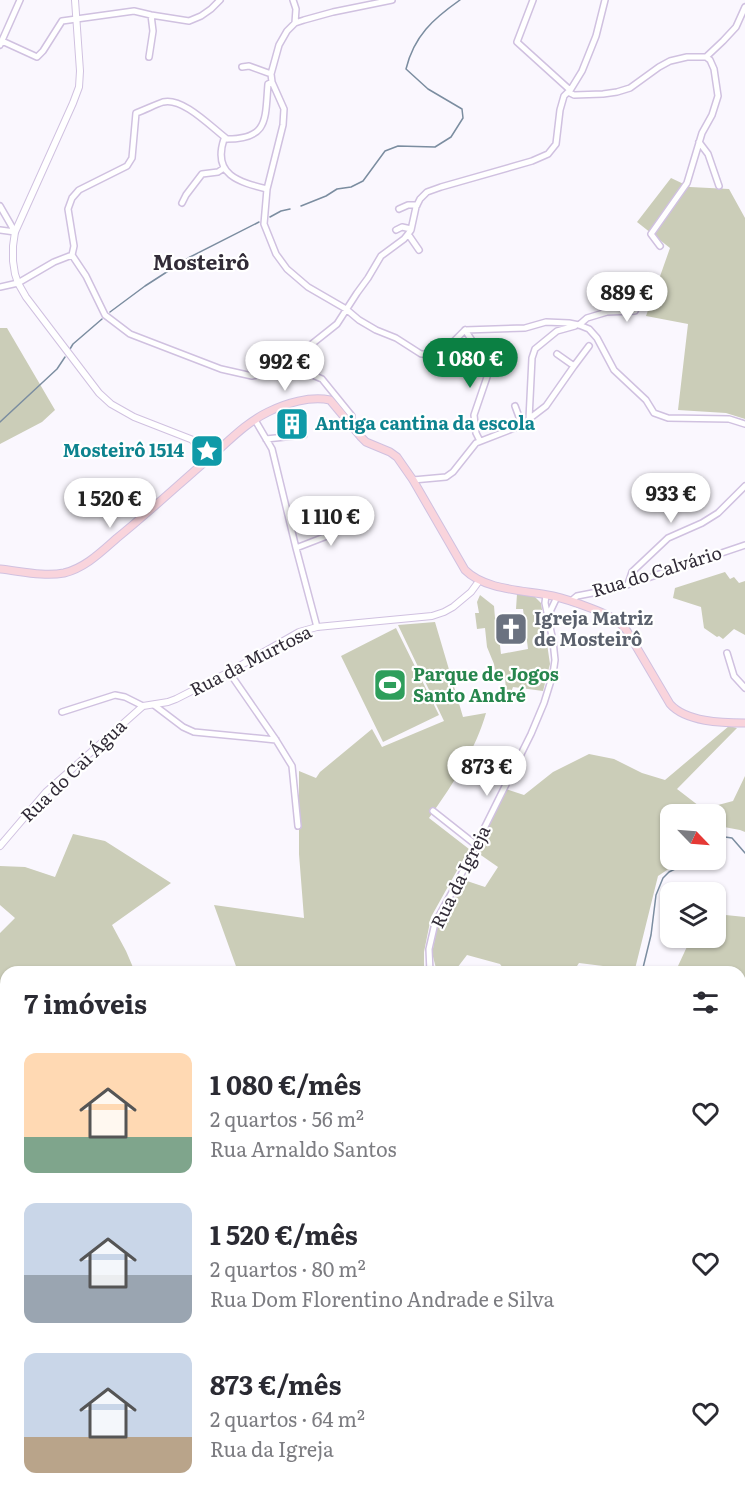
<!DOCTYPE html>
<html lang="pt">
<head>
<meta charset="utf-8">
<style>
	body { margin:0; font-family:Literata,serif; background:#f2f2f3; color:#2b2b33; height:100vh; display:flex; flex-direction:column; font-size:22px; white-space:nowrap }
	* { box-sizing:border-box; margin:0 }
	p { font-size:20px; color:#7c7c81 }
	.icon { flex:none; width:33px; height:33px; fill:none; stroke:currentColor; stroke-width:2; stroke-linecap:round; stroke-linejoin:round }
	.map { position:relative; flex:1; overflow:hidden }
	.drawer { position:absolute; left:0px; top:966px; width:746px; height:536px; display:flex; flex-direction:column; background:#fff; border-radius:18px 18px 0 0; box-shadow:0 2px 4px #0004 }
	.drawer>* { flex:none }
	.needle { width:39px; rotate:115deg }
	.controls { position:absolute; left:660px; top:804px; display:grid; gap:12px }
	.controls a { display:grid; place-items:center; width:66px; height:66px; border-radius:12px; background:#fff; box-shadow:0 2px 4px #0004; font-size:30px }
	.price { position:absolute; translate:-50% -51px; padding:0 14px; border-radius:21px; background:#fff; color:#222; font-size:20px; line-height:39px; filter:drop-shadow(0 2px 3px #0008) }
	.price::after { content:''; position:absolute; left:50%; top:36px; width:18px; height:14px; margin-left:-9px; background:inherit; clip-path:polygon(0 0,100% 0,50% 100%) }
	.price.selected { background:#0b8043; color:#fff }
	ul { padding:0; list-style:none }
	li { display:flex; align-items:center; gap:18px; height:150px; padding:0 24px }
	li span { display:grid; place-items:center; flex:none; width:168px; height:120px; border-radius:12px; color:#555 }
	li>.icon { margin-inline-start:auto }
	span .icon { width:72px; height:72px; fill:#fffc; stroke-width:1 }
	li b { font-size:26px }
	h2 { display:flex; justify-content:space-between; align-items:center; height:72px; padding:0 24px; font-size:26px }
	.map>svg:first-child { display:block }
</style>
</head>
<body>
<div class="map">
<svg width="745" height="1501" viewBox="0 0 745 1501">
	<rect width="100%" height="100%" fill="#faf7fe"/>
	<path fill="#cbcdb8" d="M671,178L690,187L729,189L745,218V419L726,413L678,410L688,324L646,316L670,248L637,222Z
		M0,328H7L55,410L42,422L0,444Z
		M725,572L730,579L734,577L739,583L745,581V635L734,629L723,639L719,636L717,637L704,628L701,607L673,598L675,588Z
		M517,594L535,597L541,603L550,664L543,691L513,687L510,695L498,696L497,691L506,690L505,678H496L494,664L487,647L485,628L477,629L475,613H479L477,602L480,595L494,606L495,618L497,619L501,654L528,649L523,609H516Z
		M435,622L463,717L486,713C475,752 452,785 429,818L469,849L431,917L424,952V972H231L237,969L214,905L304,918L299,854V771L316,778L320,772L372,729L382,747L444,721L398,625Z
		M396,628L439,715L383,742L341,656Z
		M729,726L737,728L677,789L703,809L733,801L745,776V832L740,830L724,827L716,837V814H670V860H689L676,864L658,876L635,969L633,972H615L603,966L579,963L573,972H506L500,964L467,955L454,972H437L432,953L437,929L464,880L485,887L498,867L475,851L506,789L524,795L553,772L589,754L614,759L642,773L665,780Z
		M73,834L105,841L171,883L112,925L126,951L135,972H6V1115L0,1112V933L15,918L0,905V866L25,867L55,877Z
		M716,914L745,917V1117L740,1108V972H678V966L691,938H716Z
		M6,1179V1378L0,1369V1195Z
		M81,1496H425V1501H85Z"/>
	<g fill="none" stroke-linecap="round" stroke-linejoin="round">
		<path stroke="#7b8da0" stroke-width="1.5" d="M301,206L326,196L337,189L351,187L363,181L385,151L398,146L435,147L451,137L463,118L462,109L428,89L406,69C414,36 433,19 460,0
			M270,217L281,211L290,209
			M110,312L145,286L190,257L259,222
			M70,349L73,344L102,319
			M0,422L57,369L65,357
			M716,844L725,837L732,838L745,853
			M642,972L651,935L656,895L663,878L669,872L693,860"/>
		<defs>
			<path id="minor" d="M293,0L296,9L295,23
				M392,0L333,12L304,20L295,23L287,31L279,45L271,74L272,82L284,109L283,125L267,189L264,224L276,254L287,269L308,287L346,309L359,320L376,330L396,338L421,354H436L447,348L465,330
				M533,0L517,42L570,90
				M2,41L37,57L43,51L62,21L134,11L151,15L189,21L201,16L211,9L220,0
				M0,45L20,0
				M149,57L153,31L151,15
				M706,57L723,41L736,27L745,7
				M242,67L249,66L271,74
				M568,92L574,95L603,94L617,92L630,88L659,67L670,61L687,57H706L710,60L714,69L718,96L712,115L702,133L687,183L651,234L660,246
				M699,142L708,154L719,186
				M267,189C239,182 212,175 224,139C269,140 265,120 268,84L272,82
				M182,203L186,195L202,174L218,172L224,168
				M0,206L15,232
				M399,209L408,205H417
				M0,230L15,232
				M396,230L402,227L411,229
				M408,234L419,250
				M72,255L86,276L105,315L130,334L221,369L252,376L275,371L288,363L337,324L357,293L368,278L381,256L404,239L408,234L411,230L416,207L420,199L427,192L441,187L532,161L548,154L556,144L560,110L564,96L571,89L582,71L596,36L605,0
				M72,255L74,246L68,209L72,198L79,190L127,166L132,158L136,113C145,110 154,105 163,102C183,97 211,127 227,139
				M0,287L18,283L54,262L72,255
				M579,325L587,318L607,312L635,311L644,291
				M465,330L525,328L546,322L569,323L579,325L589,329L597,338L614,370L646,400L654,413L668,418L729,419L745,424
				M465,330L487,363V377L474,415L476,433L480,441
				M288,363L296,368L322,379L352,416L350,424
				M574,366L589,346
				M515,406L522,425
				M529,419L532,358L535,349L557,331L575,326
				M255,420L272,449L296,548L317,627
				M266,439L304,435
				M413,480L446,477L453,472L476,443L522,425L529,419L546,406L574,366L557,354
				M296,548L327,536L355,521
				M628,584L632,572L668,538L702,523L718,513L745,486
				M571,601L577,596L618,588L745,545
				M548,616L557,597
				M727,653L734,676L745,688
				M229,672L276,740L292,766L298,826
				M154,705L183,727L194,732L276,740
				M62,712L115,695L125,697L143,706
				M433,811L476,845
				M430,972L429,949L435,923L456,885L531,734L544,703L553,674L555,660L553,641L545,603L546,595
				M740,1403L745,1425"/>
			<path id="tertiary" d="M75,0L80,71L79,87L73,103L15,232L13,246V261L15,274L18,283L26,297L99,393L111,404L134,417L193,440L222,446
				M193,441L207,460
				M0,846L46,792L143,706L168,702L176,699L229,672L299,632L317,627L432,616L444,612L453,607L471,592L479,581"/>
			<path id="secondary" d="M0,569C20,571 44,577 64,573C85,568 101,552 117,538C148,513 177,486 207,460C226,444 245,423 268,412C286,403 310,396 330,400L361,437L366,442L390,452L397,457L413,480L465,570C486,591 526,590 553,596C567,599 580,604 593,609C606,614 618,619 627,631L670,704C686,722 722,723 745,723
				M740,1362L745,1361
				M484,1501L492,1496"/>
		</defs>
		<use href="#minor" stroke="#d0c1e0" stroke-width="8"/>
		<use href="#tertiary" stroke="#d0c1e0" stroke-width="8"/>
		<use href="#secondary" stroke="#d0c1e0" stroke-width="9"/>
		<use href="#minor" stroke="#fff" stroke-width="5"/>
		<use href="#tertiary" stroke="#fff" stroke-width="6"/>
		<use href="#secondary" stroke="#f9d4dc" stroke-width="7"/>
	</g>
	<defs>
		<symbol id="building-square" viewBox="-11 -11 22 22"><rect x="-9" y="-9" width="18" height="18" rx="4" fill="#0f9aa8" stroke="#fff"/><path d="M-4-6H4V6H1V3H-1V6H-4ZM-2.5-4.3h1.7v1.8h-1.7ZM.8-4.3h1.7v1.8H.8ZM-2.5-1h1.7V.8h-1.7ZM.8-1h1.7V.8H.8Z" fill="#fff"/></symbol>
		<symbol id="sight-square" viewBox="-11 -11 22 22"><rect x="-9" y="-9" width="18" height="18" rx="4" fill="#0f9aa8" stroke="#fff"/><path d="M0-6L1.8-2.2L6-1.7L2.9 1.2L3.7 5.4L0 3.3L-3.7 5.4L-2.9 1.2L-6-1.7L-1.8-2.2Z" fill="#fff"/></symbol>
		<symbol id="church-square" viewBox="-11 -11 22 22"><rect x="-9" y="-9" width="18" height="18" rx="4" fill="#6b7280" stroke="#fff"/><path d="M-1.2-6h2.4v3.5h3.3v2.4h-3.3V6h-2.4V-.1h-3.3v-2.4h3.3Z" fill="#fff"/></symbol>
		<symbol id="stadium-square" viewBox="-11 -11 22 22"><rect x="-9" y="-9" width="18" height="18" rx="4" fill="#2e9e5b" stroke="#fff"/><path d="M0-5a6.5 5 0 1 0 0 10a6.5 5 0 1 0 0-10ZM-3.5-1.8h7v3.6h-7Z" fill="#fff"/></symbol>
	</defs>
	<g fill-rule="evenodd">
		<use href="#building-square" x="273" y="405" width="38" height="38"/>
		<use href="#sight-square" x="188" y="432" width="38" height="38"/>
		<use href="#church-square" x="492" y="610" width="38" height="38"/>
		<use href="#stadium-square" x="371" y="666" width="38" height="38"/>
	</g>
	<g text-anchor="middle" stroke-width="4.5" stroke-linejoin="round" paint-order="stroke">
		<g font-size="18" font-weight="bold" fill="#0d838f" stroke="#fff" text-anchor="start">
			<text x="315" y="430">Antiga cantina da escola</text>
			<text x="184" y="457" text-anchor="end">Mosteirô 1514</text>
		</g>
		<g font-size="18" fill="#322c38" stroke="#fff">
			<text transform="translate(657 572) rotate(-17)" y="6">Rua do Calvário</text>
			<text transform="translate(251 661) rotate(-27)" y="6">Rua da Murtosa</text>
			<text transform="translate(74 771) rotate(-44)" y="6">Rua do Cai Água</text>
			<text transform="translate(461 877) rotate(-64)" y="6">Rua da Igreja</text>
		</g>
		<g font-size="18" font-weight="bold" fill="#5b616d" stroke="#fff" text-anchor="start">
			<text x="534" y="625">Igreja Matriz<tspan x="534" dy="21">de Mosteirô</tspan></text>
		</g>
		<g font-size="18" font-weight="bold" fill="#27864d" stroke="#fff" text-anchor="start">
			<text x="413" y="681">Parque de Jogos<tspan x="413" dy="21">Santo André</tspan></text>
		</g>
		<g font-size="21" font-weight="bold" fill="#322c38" stroke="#fff">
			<text x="201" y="270">Mosteirô</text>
		</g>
	</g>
</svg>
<div class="controls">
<a><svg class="needle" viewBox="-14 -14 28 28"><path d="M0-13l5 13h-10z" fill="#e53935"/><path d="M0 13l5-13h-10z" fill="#7c7c81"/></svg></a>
<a><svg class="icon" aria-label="layers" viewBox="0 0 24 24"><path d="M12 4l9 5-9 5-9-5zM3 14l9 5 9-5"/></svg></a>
</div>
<b class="price" style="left:627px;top:323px">889 €</b>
<b class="price selected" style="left:470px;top:389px">1 080 €</b>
<b class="price" style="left:285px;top:392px">992 €</b>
<b class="price" style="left:671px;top:524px">933 €</b>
<b class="price" style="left:110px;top:529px">1 520 €</b>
<b class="price" style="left:331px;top:547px">1 110 €</b>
<b class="price" style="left:487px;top:797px">873 €</b>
<section class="drawer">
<h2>7 imóveis<svg class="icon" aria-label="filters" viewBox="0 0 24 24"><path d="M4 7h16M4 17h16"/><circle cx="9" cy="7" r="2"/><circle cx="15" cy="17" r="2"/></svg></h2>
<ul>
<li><span style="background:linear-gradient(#ffd9b3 70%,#7fa58c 0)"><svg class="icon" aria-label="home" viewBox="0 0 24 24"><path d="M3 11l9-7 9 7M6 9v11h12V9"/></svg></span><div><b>1 080 €/mês</b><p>2 quartos · 56 m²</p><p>Rua Arnaldo Santos</p></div><svg class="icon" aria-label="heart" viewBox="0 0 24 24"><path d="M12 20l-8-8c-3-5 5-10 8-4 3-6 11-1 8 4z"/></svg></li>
<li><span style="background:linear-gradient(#c9d6e8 60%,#9aa5b1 0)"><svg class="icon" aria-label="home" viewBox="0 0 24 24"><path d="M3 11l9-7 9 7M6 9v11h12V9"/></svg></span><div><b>1 520 €/mês</b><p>2 quartos · 80 m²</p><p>Rua Dom Florentino Andrade e Silva</p></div><svg class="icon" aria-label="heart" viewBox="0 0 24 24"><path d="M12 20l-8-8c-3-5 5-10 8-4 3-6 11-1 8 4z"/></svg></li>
<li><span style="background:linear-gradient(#c9d6e8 70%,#b9a48a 0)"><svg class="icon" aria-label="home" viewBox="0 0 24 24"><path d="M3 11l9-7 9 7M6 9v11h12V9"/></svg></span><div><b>873 €/mês</b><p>2 quartos · 64 m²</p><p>Rua da Igreja</p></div><svg class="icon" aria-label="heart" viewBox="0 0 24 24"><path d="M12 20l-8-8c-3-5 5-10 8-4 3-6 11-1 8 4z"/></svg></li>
</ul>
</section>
</div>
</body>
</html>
